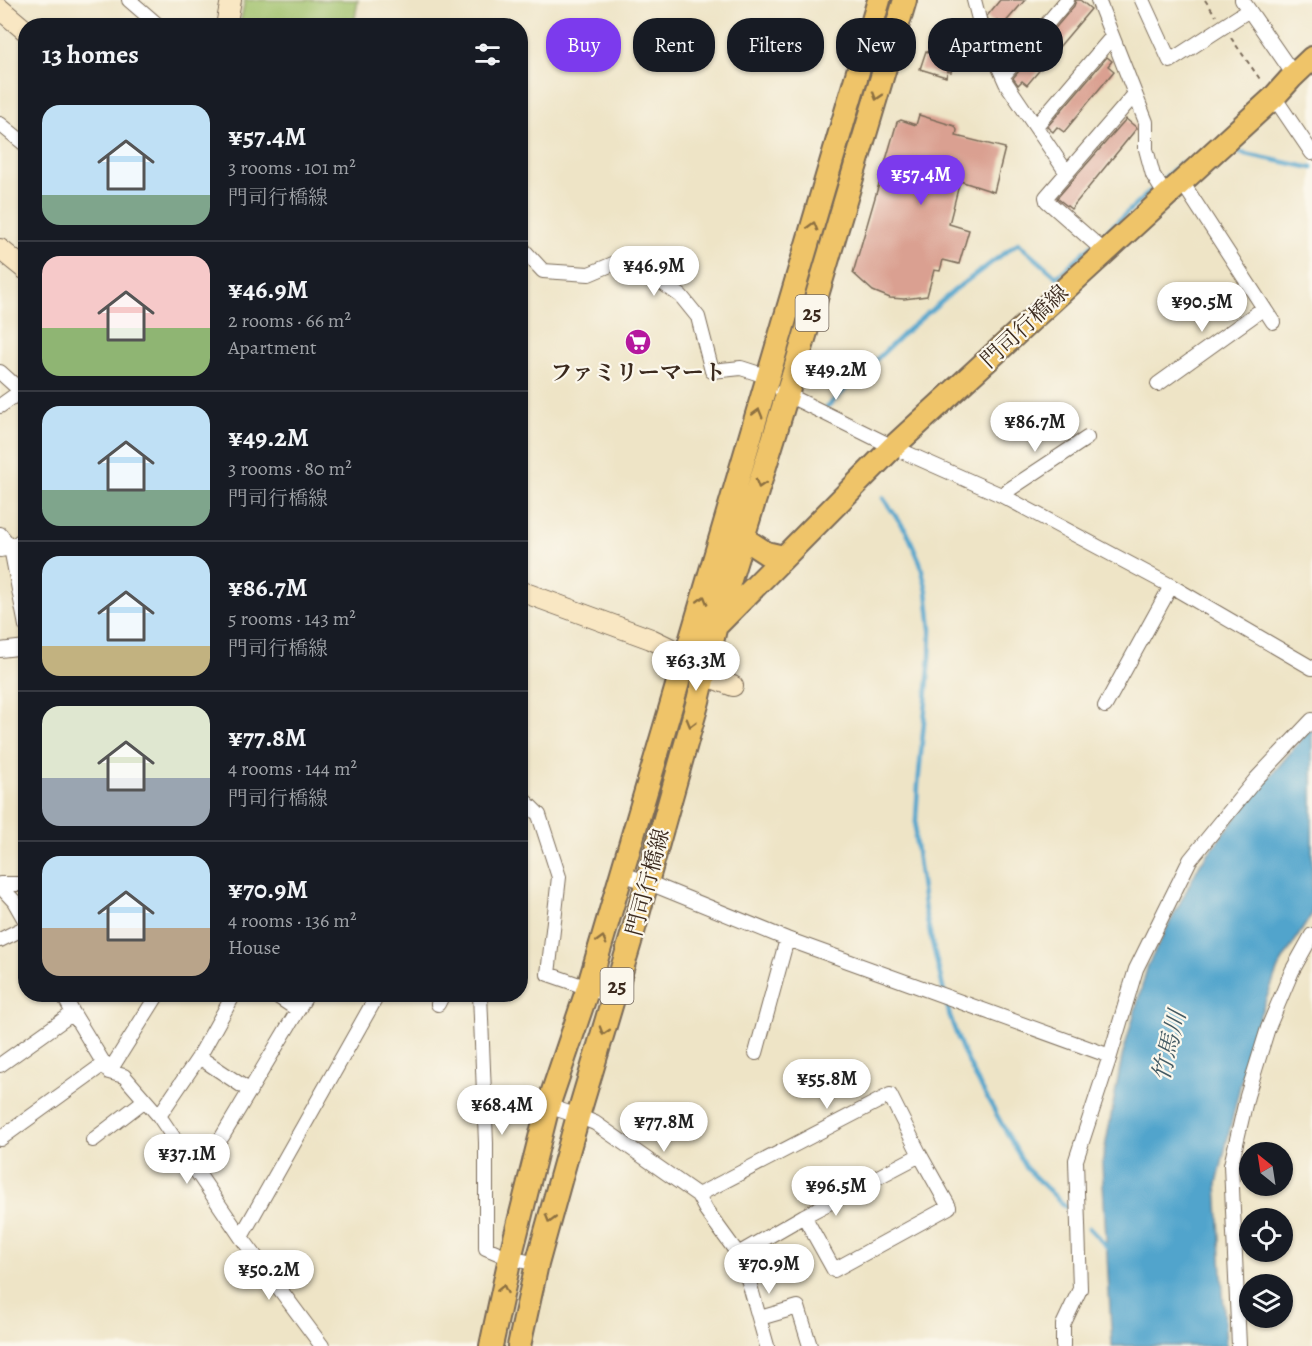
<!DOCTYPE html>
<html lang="en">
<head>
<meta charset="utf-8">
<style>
	body { margin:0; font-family:Alegreya,"Noto Serif JP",serif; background:#20242c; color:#f1f3f6; height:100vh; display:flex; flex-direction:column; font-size:22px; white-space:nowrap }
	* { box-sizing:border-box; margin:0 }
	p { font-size:20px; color:#9ea1a6 }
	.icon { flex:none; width:33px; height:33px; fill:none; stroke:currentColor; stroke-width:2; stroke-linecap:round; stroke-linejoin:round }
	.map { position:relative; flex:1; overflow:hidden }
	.panel { position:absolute; left:18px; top:18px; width:510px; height:984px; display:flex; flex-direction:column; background:#171b24; border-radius:24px; box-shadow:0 2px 4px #0004 }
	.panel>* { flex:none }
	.banner { position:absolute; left:546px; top:18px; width:570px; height:54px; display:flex; gap:12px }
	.needle { width:39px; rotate:330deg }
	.tools { position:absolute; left:1239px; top:1142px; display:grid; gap:12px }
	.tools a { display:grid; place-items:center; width:54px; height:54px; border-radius:50%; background:#171b24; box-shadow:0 2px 4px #0004; font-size:30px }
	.price { position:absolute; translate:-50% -51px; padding:0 14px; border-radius:21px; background:#fff; color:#222; font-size:20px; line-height:39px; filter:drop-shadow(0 2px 3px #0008) }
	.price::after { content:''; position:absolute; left:50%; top:36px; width:18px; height:14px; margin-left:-9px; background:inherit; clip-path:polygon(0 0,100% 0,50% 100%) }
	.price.selected { background:#7c3aed; color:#fff }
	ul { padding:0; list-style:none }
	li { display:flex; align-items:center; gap:18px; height:150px; padding:0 24px }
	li+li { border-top:2px solid #363941 }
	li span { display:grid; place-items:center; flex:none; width:168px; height:120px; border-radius:18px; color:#555 }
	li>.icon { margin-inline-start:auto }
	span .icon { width:72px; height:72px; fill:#fffc; stroke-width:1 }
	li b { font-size:26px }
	h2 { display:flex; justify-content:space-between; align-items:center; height:72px; padding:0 24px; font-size:26px }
	.chip { padding:0 21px; border-radius:24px; background:#171b24; box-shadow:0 2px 4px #0004; font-size:21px; line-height:54px }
	.chip.selected { background:#7c3aed; color:#fff }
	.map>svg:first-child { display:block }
</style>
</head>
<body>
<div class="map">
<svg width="1312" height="1346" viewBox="0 0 1312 1346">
	<rect width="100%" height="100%" fill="#fbf7ec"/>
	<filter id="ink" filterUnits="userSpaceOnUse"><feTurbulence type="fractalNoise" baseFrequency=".0167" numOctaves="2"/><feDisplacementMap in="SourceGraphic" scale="12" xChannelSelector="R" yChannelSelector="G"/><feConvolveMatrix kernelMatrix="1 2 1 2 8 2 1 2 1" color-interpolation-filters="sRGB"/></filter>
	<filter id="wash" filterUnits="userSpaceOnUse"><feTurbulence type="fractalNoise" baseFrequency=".008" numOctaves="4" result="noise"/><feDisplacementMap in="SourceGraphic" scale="24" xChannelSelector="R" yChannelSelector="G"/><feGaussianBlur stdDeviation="1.35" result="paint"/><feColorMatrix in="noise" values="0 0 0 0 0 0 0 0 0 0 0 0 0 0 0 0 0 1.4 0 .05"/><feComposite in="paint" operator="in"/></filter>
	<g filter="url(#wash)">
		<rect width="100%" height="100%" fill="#eee4c6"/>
		<path fill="#9fc069" stroke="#6d7544" stroke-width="1.5" d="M245,0H358L354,25L240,24Z"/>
		<path fill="#51a4cc" stroke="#466775" stroke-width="1.5" d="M1312,727V914L1278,968L1251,1039L1217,1184L1226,1346H1112L1102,1164L1122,1057L1148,965L1200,864L1250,800Z"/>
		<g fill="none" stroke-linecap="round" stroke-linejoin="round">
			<path stroke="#51a4cc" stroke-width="4.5" d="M1236,152L1312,168
				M827,407L903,334L957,288L1018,243L1057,277L1181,163
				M883,498L907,532L920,562L927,591L931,629L930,658L918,785L915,837L925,912L950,1017L962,1049L976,1078L1027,1169L1066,1207
				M1089,1228L1110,1250"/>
		</g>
		<g id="blocks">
			<path fill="#daa091" d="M1000,0H1025L1003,25L998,21L995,25L988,20L987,16Z
				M1076,0H1080L1091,9L1027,85L1022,81L1018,85L1013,78L1074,6Z
				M932,46L947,51L945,57L955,61L951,72L948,71L946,77L920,69L926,51L930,53Z
				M1107,57L1112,61L1108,66L1114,71L1064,132L1057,127L1053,132L1047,127Z
				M919,115L955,126L957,130L956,136L1005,148L994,192L960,181L949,224L969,230L959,264L943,260L940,271L934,270L927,296L904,299L890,298L873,291L853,273L897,122L901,120L916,125Z
				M1126,119L1137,128L1071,209L1057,198Z"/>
		</g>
	</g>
	<g filter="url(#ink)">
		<use href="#blocks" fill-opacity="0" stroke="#7a6b59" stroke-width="1.5"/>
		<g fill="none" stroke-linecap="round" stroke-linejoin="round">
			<defs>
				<path id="street" d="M129,0L159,26
					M974,0L981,27L1006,83L1067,173
					M1098,0L1146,122V149L1153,175L1166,196
					M1142,0L1170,61L1249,10
					M1242,0L1294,75
					M1003,76L1067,0
					M1274,97L1312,153
					M0,124L26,145
					M1036,126L1112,37
					M1182,182L1273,322
					M520,246L543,271L589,274L627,258L681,296L698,317L712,371L741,368L769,377
					M1105,252L1047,201L1046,197L1135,94
					M0,372L21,391L0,406
					M1158,384L1264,308
					M782,392L893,447L1001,495L1171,586L1312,668
					M1001,495L1087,438
					M0,534L11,548L26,626
					M0,550L11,548L26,537
					M0,650L26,647
					M1105,706L1171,586
					M520,796L539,815L559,877L548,974L614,997
					M621,874L647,882L787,939L1110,1056
					M0,884H26
					M0,886L14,901L26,922
					M0,940L26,927
					M63,994L73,1013L109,1072L124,1076L159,1116L241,1237L322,1346
					M274,994L298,1010L307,994
					M480,994L486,1143V1248L510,1258L537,1264
					M438,1004L443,994
					M756,1053L787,939
					M199,1057L250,1091
					M0,1065L73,1013
					M109,1072L158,994
					M548,1106L578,1116L595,1123L698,1195L706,1210L738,1254L749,1282L767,1346
					M159,1116L199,1057L234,994
					M222,1137L298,1010
					M0,1139L105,1063
					M93,1140L145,1100
					M698,1195L890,1095L920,1155L949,1207L834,1270L804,1216
					M241,1237L378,994
					M738,1254L804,1216L920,1155
					M760,1318L798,1307L810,1346
					M1063,1346V1325L1080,1289L1076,1160L1110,1056L1136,969L1190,860L1256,779L1312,720
					M1239,1346L1231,1165L1247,1096L1268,1028L1292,971L1312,935"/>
				<path id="secondary" d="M0,9L26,31
					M226,26L231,0
					M0,249L26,270
					M520,591L651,639L686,656L704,675L733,686"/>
				<path id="primary" d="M743,538L766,553L783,557
					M719,623L893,447L1274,97L1292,77L1312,58
					M491,1346L510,1258L548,1106L588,988L879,0
					M519,1346L537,1264L578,1116L633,932L698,701L716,625L798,359L905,0"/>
			</defs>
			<use href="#street" stroke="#7a6b59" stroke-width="16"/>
			<use href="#secondary" stroke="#7a6b59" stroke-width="22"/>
			<use href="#primary" stroke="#7a6b59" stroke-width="26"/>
			<path stroke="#7a6b59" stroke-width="2" stroke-dasharray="4.5 4.5" stroke-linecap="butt" d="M1205,0L1216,16
				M246,26L248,17
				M1231,38L1262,82"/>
			<use href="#street" stroke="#fff" stroke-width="14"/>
			<use href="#secondary" stroke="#f9e7c3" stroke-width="20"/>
			<use href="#primary" stroke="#efc469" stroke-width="22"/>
		</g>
		<defs><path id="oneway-chevron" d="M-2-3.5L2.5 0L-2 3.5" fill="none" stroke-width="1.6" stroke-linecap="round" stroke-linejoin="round" transform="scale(1.5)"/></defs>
		<g stroke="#8c6f40">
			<use href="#oneway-chevron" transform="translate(877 96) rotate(107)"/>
			<use href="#oneway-chevron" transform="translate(813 226) rotate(-74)"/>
			<use href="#oneway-chevron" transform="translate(758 413) rotate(-74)"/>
			<use href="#oneway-chevron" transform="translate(760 484) rotate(107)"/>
			<use href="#oneway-chevron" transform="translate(703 600) rotate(-74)"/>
			<use href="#oneway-chevron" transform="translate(691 723) rotate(106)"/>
			<use href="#oneway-chevron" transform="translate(602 940) rotate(-74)"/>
			<use href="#oneway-chevron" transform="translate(604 1031) rotate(107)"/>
			<use href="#oneway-chevron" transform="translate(550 1219) rotate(106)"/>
			<use href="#oneway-chevron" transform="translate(503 1289) rotate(-78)"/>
		</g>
	</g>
	<defs>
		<symbol id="supermarket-disc" viewBox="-11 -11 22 22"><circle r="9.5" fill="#b5179e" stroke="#fbf7ec"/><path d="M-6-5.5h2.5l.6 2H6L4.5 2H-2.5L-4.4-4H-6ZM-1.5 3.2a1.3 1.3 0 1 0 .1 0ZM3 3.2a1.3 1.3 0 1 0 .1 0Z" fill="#fff"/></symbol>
	</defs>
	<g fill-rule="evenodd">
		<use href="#supermarket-disc" x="623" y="327" width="30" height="30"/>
	</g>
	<g text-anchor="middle" stroke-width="4.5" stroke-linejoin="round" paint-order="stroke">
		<g fill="#fbf7ec" stroke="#75685c" stroke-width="1.5">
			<rect x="795.5" y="295" width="33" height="36" rx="4.5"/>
			<rect x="600.5" y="968" width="33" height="36" rx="4.5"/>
		</g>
		<g font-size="21" font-weight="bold" fill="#3b2a1e">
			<text x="812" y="320">25</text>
			<text x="617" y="993">25</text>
		</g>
		<g font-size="22" fill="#3b2a1e" stroke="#fbf7ec">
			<text transform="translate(1024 326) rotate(-43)" y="8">門司行橋線</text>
			<text transform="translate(647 882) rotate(-75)" y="8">門司行橋線</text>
		</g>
		<g font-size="22" font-weight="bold" fill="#3b2a1e" stroke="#fbf7ec">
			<text x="638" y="380">ファミリーマート</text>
		</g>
		<g font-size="24" font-style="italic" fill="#445b64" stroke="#fbf7ec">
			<text transform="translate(1169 1046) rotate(-76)" y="8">竹馬川</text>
		</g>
	</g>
</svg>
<div class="tools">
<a><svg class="needle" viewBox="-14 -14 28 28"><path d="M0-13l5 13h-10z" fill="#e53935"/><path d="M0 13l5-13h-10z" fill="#9ea1a6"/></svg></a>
<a><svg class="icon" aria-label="locate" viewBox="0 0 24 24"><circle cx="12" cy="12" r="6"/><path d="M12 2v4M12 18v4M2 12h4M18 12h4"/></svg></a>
<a><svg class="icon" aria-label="layers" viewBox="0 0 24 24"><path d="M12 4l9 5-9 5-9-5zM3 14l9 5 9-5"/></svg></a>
</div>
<b class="price selected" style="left:921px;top:206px">¥57.4M</b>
<b class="price" style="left:654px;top:297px">¥46.9M</b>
<b class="price" style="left:1202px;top:333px">¥90.5M</b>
<b class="price" style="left:836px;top:401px">¥49.2M</b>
<b class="price" style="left:1035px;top:453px">¥86.7M</b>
<b class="price" style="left:696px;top:692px">¥63.3M</b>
<b class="price" style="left:827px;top:1110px">¥55.8M</b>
<b class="price" style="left:502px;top:1136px">¥68.4M</b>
<b class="price" style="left:664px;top:1153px">¥77.8M</b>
<b class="price" style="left:187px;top:1185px">¥37.1M</b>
<b class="price" style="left:836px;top:1217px">¥96.5M</b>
<b class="price" style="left:769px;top:1295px">¥70.9M</b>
<b class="price" style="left:269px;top:1301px">¥50.2M</b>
<div class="banner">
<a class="chip selected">Buy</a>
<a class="chip">Rent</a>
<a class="chip">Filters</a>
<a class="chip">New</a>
<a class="chip">Apartment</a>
</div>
<section class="panel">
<h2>13 homes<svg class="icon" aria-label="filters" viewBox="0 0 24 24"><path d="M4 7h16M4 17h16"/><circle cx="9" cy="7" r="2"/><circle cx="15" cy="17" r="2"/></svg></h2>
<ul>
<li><span style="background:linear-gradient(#bfe0f5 75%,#7fa58c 0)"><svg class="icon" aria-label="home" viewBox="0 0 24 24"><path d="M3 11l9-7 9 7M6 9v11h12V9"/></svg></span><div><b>¥57.4M</b><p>3 rooms · 101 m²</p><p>門司行橋線</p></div></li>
<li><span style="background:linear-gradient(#f6c9c9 60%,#8fb573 0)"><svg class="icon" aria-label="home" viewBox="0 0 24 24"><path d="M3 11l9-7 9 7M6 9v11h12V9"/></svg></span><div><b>¥46.9M</b><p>2 rooms · 66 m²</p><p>Apartment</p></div></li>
<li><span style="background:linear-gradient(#bfe0f5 70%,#7fa58c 0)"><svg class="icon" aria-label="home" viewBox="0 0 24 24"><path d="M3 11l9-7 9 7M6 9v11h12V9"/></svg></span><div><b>¥49.2M</b><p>3 rooms · 80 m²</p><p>門司行橋線</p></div></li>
<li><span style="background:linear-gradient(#bfe0f5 75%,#c2b280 0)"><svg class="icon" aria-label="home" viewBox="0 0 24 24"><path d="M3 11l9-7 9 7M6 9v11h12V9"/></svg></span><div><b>¥86.7M</b><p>5 rooms · 143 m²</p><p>門司行橋線</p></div></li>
<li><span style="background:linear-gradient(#dfe7d0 60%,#9aa5b1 0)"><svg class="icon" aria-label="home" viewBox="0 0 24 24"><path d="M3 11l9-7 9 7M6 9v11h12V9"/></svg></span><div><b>¥77.8M</b><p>4 rooms · 144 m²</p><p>門司行橋線</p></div></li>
<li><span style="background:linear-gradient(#bfe0f5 60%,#b9a48a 0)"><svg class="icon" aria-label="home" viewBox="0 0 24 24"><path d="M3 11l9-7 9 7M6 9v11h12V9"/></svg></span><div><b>¥70.9M</b><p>4 rooms · 136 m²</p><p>House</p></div></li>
</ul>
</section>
</div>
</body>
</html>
